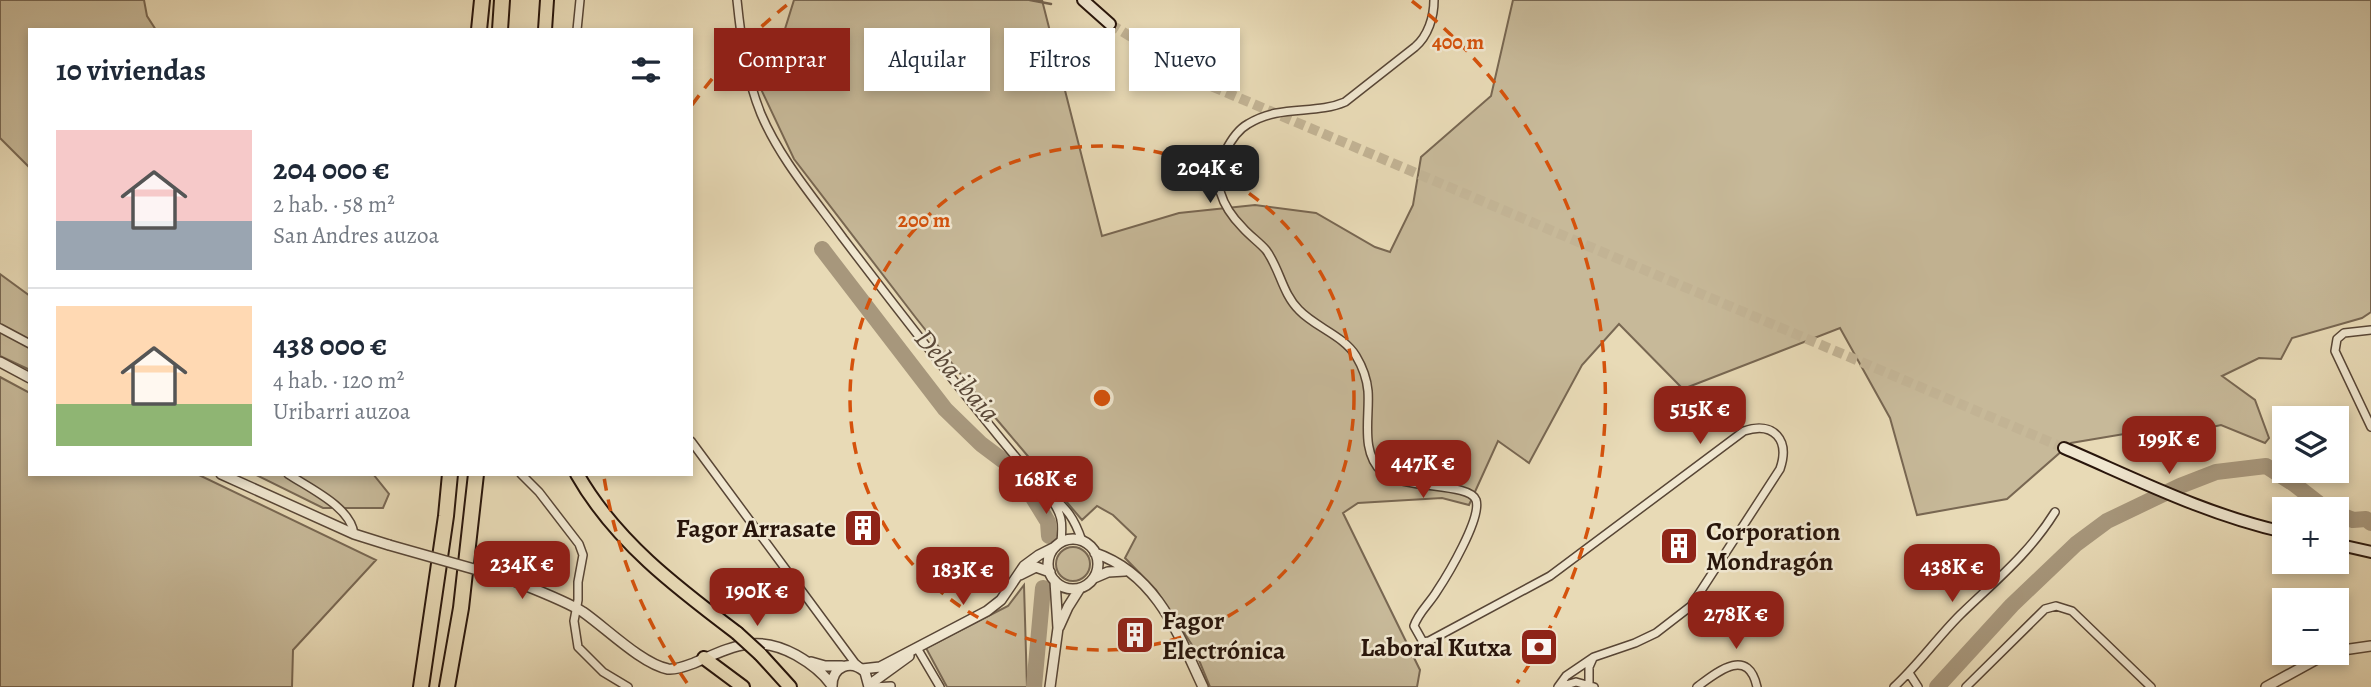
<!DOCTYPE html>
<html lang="es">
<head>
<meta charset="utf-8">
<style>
	body { margin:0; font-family:Alegreya,serif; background:#f2f2f3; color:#1f2937; height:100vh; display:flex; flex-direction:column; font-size:26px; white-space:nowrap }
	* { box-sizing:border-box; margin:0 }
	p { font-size:23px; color:#747a83 }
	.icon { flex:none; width:38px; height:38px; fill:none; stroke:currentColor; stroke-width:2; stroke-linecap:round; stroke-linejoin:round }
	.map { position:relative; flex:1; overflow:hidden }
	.drawer { position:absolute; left:28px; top:28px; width:665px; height:448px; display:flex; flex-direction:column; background:#fff; border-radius:0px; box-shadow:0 4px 10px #0003 }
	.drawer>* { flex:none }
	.banner { position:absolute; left:714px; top:28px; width:665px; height:63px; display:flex; gap:14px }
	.fabs { position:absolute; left:2272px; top:406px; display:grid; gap:14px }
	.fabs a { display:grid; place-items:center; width:77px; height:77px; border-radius:0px; background:#fff; box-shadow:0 4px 10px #0003; font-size:35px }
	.price { position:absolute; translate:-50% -60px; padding:0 16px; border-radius:14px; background:#8f2418; color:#fff; font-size:23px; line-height:46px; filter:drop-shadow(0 2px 4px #0008) }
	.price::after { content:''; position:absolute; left:50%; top:42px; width:21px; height:16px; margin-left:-10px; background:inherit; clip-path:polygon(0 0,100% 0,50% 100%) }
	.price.active { background:#222; color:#fff }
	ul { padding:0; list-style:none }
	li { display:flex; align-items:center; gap:21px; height:175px; padding:0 28px }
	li+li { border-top:2px solid #e0e1e3 }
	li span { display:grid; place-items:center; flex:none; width:196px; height:140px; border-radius:0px; color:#555 }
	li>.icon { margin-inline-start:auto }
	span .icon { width:84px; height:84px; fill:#fffc; stroke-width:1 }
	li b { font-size:30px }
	h2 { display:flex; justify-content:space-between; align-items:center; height:84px; padding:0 28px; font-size:30px }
	.pill { padding:0 24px; border-radius:0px; background:#fff; box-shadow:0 4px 10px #0003; font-size:24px; line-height:63px }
	.pill.active { background:#8f2418; color:#fff }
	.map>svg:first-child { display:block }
</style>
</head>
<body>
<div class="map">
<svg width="2371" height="687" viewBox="0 0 2371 687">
	<rect width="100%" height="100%" fill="#e8dab6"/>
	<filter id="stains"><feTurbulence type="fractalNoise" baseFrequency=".00286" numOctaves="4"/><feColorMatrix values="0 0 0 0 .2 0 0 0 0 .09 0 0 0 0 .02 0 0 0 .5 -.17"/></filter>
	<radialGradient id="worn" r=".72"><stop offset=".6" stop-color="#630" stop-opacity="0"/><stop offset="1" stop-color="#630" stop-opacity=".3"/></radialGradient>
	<path fill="#c7b999" stroke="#786752" stroke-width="2" d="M0,0H144L147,16L156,30H30V168L0,138Z
		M794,0H1042L1102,236L1179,213L1255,205L1316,213L1375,247L1390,252L1413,205L1421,157L1491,96L1513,0H2371V312L2362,318L2292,338L2281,359L2259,358L2222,376L2255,400L2269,438L2265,443L2221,425L2162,438L2130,433L2071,443L2007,499L1917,515L1890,418L1840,328L1683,389L1619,324L1582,365L1529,463L1498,441L1469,505L1442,498L1358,503L1343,513L1420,670L1417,687H1210L1194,648L1156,590L1125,558L1136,537L1113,515L1097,506L1082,520L993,415L916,318L794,159L760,87L753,45H780Z
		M0,274L30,296V370L0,356Z
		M0,377L30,393V474H197L376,560L293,650L292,687H0Z
		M254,474H373L389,494L383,508H323Z
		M1056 564a17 17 0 1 1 34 0a17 17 0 1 1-34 0Z
		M1024,585L1027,687H947L926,648L1008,606Z"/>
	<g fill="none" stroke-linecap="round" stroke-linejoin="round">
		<path stroke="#74634f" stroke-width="2.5" d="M1030,0L1051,4"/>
		<path stroke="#a7977c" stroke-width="16" d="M822,249L945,409L981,444L1009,465L1022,480L1048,522L1049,536
			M2336,513L2353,520L2366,519L2371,523
			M1034,687L1043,588
			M1937,687L2012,605L2076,544L2107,521L2180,486L2216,472L2266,466L2294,484L2326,509"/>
		<path stroke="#c2b394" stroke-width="10" stroke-dasharray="10 5" stroke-linecap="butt" d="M1110,24L1211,86L2064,448"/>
		<defs>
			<path id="minor" d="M737,0C741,39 746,77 761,114C780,159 814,198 843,238C894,305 947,373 1000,438C1014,455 1027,471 1042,486C1063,507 1072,511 1082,541
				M1434,0C1434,17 1428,36 1415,47L1345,102C1315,115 1280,104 1248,124C1237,130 1230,142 1225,152C1210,180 1222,207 1243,228C1250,236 1259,242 1266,250C1280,269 1282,293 1299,310C1315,327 1344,336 1356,356C1362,366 1367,380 1368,391C1370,417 1360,452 1382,472C1403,490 1469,482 1476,500C1482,518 1447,576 1437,591C1430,603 1418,613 1414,626L1423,642L1429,641L1550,576L1744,431C1774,421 1790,440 1780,469L1691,606L1656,633L1635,643L1594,657L1566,676L1558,687
				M577,30L580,0
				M0,328L30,344
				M2371,330L2344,333L2337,339L2335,351L2371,427
				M691,441L855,663L861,668
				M288,474C309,488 351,507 354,534
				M521,474L539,492L579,544L583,555L578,582V600L574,621L578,647L603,672L628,687
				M1050,497C1062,515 1063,521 1061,542
				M917,648L940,687
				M1909,673L1918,687
				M1589,684V667L1593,658
				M873,687L891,686
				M1559,687L1576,682L1594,687
				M1697,687C1717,672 1748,646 1757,687
				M1894,687C1918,665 1937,638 1960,615C1995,581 2029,554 2055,512
				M1966,687L2045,609L2056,606L2072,611L2151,687"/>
			<path id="tertiary" d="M0,362L30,378
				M221,474L354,534L389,545
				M1048 564a25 25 0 1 1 50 0a25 25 0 1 1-50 0Z
				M1095,553C1156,574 1178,633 1203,687
				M1020,575L1036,567L1050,572
				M1094,578L1108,572L1125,571
				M509,579C531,588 564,600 583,612C606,628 642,664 668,669C676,670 686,666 694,663C732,647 756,633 796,655C810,663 823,672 832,686
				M1059,627L1068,607L1080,588
				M2336,651L2371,646
				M811,662L825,666H842
				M862,669L880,667L987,611L1001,600L1024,566L1039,555L1055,547
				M869,685L909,656
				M832,686C832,666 851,659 865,672L869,687
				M1050,687L1058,628L1055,581
				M2266,687L2328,653"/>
			<path id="secondary" d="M1083,0L1110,24
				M2064,448C2136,479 2207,515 2284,532
				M2336,544L2371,552"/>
			<path id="primary" d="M545,30L547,0
				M577,474C615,541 676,587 737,633
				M760,654L790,687
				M704,658L743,687"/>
			<path id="motorway" d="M479,30L482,0
				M500,30L502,0
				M421,687L446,516L450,474
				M447,687L461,608L476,474"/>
		</defs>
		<use href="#minor" stroke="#584636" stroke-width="10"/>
		<use href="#tertiary" stroke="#584636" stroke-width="12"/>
		<use href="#secondary" stroke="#28150b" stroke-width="14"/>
		<use href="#primary" stroke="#28150b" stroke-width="16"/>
		<use href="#motorway" stroke="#28150b" stroke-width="18"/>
		<use href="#minor" stroke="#f0e7d0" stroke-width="7"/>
		<use href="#tertiary" stroke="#f0e7d0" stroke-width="9"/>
		<use href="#secondary" stroke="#f0e7d0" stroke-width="10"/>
		<use href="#primary" stroke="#e8dab6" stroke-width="12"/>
		<use href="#motorway" stroke="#e8dab6" stroke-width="14"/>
		<defs>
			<path id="tertiary-bridge" d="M389,545L509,579"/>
			<path id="primary-bridge" d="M737,633L760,654"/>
		</defs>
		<use href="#tertiary-bridge" stroke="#584636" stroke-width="12" stroke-linecap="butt"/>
		<use href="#primary-bridge" stroke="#28150b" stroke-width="16" stroke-linecap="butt"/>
		<use href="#tertiary-bridge" stroke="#f0e7d0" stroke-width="9"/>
		<use href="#primary-bridge" stroke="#e8dab6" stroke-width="12"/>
	</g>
	<g fill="none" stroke="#d5520c" stroke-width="3.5" stroke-dasharray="12 9">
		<circle cx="1102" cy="398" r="252"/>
		<path d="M687 683A504 504 0 0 1 604 477M692 105A504 504 0 0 1 792 1M1412 1A504 504 0 0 1 1517 683"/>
	</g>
	<defs>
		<symbol id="building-square" viewBox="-11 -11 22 22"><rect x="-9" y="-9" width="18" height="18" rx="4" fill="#8f2418" stroke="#f0e7d0"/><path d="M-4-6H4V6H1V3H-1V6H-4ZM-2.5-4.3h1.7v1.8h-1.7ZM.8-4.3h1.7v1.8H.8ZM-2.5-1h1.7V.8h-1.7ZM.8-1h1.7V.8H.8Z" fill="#fff"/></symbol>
		<symbol id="bank-square" viewBox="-11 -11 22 22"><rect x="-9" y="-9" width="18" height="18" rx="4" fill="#8f2418" stroke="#f0e7d0"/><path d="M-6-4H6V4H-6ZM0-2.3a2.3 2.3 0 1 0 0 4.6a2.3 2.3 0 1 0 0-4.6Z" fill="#fff"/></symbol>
	</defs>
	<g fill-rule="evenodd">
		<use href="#building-square" x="841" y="506" width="44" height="44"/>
		<use href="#building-square" x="1657" y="524" width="44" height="44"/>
		<use href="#building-square" x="1113" y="613" width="44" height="44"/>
		<use href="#bank-square" x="1517" y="625" width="44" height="44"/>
	</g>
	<g text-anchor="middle" stroke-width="5" stroke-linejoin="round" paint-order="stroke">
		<g font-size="26" font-weight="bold" fill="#28150b" stroke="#f0e7d0" text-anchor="end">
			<text x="836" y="537">Fagor Arrasate</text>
			<text x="1706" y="540" text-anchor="start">Corporation<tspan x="1706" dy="30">Mondragón</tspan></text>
			<text x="1162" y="629" text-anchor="start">Fagor<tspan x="1162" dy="30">Electrónica</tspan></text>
			<text x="1512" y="656">Laboral Kutxa</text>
		</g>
		<g font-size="28" font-style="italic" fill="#5b4938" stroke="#f0e7d0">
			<text transform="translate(958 375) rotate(49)" y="10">Deba ibaia</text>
		</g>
	</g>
	<circle cx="1102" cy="398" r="10" fill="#d5520c" stroke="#f0e7d0" stroke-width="3.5"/>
	<g font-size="21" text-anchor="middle" font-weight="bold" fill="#d5520c" stroke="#f0e7d0" stroke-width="5" stroke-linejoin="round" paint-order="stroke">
		<text x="1458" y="49">400 m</text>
		<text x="924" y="227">200 m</text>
	</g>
	<rect width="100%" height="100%" filter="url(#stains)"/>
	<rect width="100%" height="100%" fill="url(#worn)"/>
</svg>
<div class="fabs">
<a><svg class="icon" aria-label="layers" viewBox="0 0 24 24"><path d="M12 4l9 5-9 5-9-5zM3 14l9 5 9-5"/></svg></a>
<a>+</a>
<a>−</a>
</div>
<b class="price active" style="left:1210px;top:205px">204K €</b>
<b class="price" style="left:1700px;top:446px">515K €</b>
<b class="price" style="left:2169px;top:476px">199K €</b>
<b class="price" style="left:1423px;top:500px">447K €</b>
<b class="price" style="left:1046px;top:516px">168K €</b>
<b class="price" style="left:522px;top:601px">234K €</b>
<b class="price" style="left:1952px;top:604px">438K €</b>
<b class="price" style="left:963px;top:607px">183K €</b>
<b class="price" style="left:757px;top:628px">190K €</b>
<b class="price" style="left:1736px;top:651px">278K €</b>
<div class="banner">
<a class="pill active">Comprar</a>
<a class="pill">Alquilar</a>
<a class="pill">Filtros</a>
<a class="pill">Nuevo</a>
</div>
<section class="drawer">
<h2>10 viviendas<svg class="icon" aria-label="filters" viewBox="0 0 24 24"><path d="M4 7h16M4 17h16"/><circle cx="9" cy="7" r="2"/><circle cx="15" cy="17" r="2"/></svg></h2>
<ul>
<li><span style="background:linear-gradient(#f6c9c9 65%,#9aa5b1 0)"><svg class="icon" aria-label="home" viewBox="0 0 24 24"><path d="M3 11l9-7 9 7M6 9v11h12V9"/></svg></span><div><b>204 000 €</b><p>2 hab. · 58 m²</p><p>San Andres auzoa</p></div></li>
<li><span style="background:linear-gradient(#ffd9b3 70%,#8fb573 0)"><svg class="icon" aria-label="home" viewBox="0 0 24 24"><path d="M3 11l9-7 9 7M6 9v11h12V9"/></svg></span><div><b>438 000 €</b><p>4 hab. · 120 m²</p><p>Uribarri auzoa</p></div></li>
</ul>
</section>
</div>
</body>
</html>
